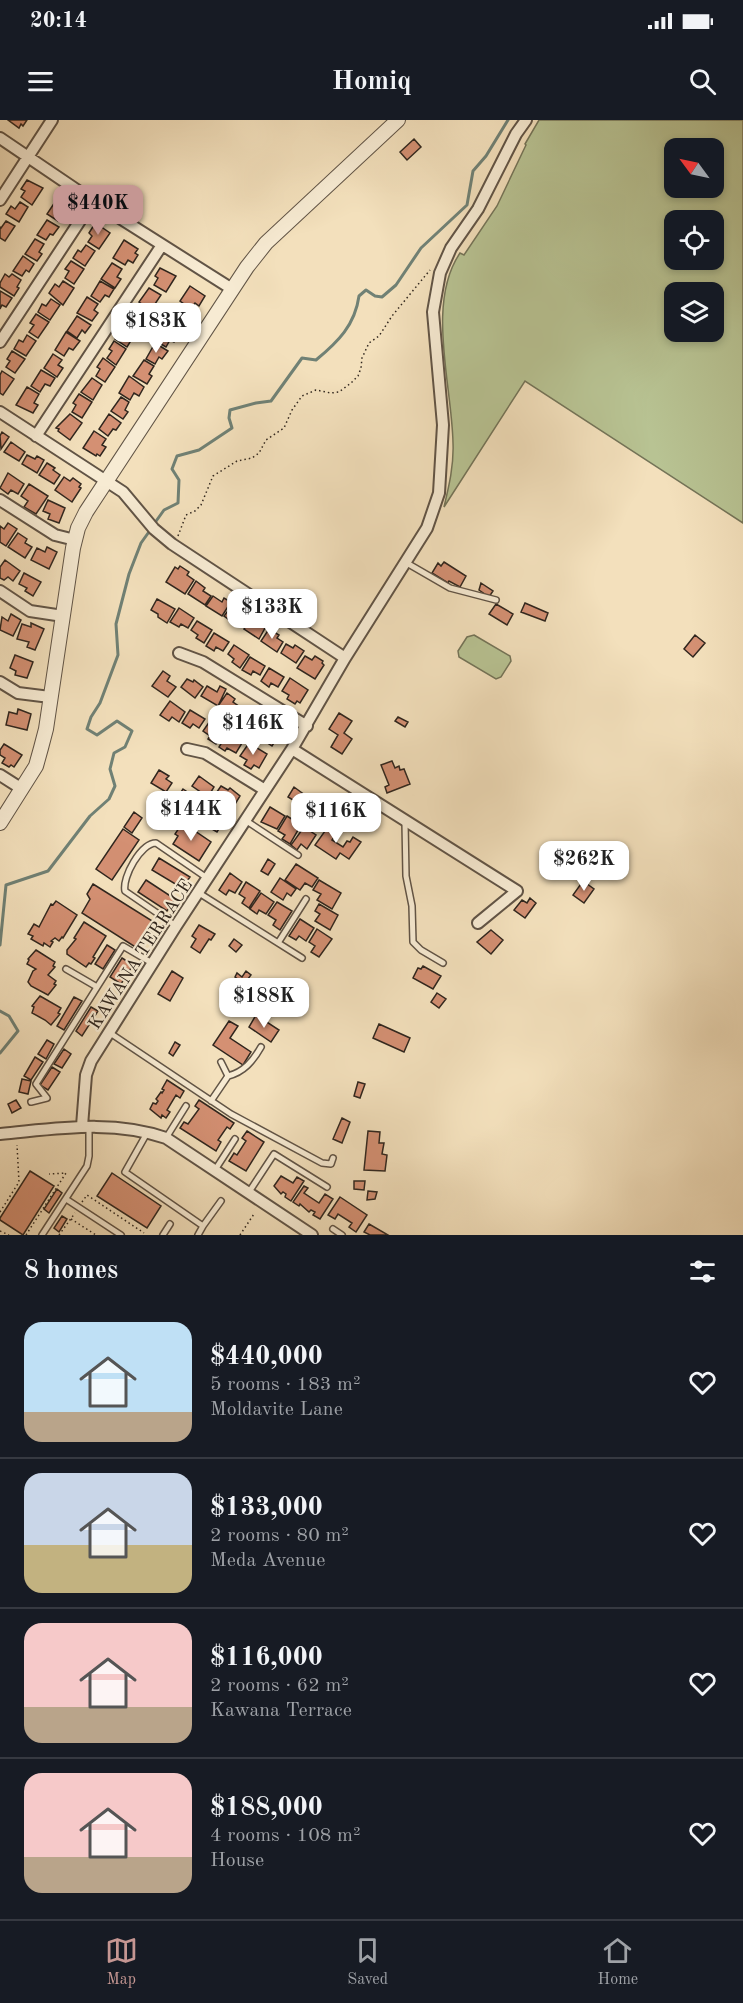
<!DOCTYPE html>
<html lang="en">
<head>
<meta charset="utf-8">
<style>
	body { margin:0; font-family:"Old Standard TT",serif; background:#20242c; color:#f1f3f6; height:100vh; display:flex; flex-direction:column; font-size:22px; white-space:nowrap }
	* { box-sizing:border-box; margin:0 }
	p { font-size:20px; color:#9ea1a6 }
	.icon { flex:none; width:33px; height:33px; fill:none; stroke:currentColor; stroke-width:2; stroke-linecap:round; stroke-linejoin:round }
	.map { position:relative; height:1115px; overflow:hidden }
	.details { display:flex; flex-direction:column; background:#171b24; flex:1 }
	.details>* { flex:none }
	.needle { width:39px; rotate:303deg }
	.controls { position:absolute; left:664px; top:18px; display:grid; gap:12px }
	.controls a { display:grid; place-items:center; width:60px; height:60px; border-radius:12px; background:#171b24; box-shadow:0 3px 9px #0003; font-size:30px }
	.price { position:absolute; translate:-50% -51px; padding:0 14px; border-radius:12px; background:#fff; color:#222; font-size:20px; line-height:39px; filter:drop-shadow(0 2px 3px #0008) }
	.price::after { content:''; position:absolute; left:50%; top:36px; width:18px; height:14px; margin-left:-9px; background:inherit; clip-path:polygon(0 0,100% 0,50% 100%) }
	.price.selected { background:#c59692; color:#111 }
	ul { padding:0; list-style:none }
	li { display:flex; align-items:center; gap:18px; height:150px; padding:0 24px }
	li+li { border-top:2px solid #363941 }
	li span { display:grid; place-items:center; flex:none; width:168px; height:120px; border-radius:18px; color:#555 }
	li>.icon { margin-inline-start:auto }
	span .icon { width:72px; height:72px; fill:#fffc; stroke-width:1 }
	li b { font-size:26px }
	h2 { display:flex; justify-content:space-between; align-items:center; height:72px; padding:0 24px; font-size:26px }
	.status { display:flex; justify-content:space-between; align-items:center; height:42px; padding:0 30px; background:#171b24; direction:ltr }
	.status svg { height:16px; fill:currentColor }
	header { display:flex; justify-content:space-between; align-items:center; height:78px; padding:0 24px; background:#171b24; font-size:27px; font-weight:800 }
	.menu { display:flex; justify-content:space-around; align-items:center; height:84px; border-top:2px solid #363941; background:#171b24; font-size:16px; color:#9ea1a6 }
	.menu a { display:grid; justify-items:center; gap:3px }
	.menu .selected { color:#c59692 }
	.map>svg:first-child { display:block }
</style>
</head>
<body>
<div class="status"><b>20:14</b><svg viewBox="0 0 49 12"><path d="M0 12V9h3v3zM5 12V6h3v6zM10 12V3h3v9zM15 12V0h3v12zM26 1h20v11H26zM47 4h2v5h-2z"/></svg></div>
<header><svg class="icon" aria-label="menu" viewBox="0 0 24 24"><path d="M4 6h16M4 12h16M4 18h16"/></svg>Homiq<svg class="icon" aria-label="search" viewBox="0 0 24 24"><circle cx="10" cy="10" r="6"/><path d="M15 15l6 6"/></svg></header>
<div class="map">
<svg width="743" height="1115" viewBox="0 0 743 1115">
	<rect width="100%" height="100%" fill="#f3e0bc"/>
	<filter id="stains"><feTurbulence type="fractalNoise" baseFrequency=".00333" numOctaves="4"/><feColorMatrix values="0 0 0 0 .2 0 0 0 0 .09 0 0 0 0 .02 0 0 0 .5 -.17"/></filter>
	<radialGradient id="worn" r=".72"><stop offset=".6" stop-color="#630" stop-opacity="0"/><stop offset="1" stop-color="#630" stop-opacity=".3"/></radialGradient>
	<path fill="#b8c393" stroke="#747458" stroke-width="1.5" fill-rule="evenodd" d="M539,0H743V403L525,261L444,387C449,366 454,345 453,323C452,265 426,183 460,133L464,135L497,86L526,25L525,24ZM675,28H714V68H675ZM675,100H714V140H675ZM675,172H714V212H675Z
		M474,515L510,536L511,541L501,557L496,559L459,537L458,531L467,517Z"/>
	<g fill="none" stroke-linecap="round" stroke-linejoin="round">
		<path stroke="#708175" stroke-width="3" d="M154,404L164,390L178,383L179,360L172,349L177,336L199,330L232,308L229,298L230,290L256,283L271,281L302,238L316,240C338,222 355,205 359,176L366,170L375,176L382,177L396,165L421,128L467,85L473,51L486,36L508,0
			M0,825L6,765L48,751L90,696L109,679L115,666L110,649L114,633L125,627L132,611L117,601L97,615L87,609L91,597L100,583L118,535L116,504L129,454L141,423L151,409
			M0,891L9,896L18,911L0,933"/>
	</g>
	<path fill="#d49073" stroke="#30261e" stroke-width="1.5" d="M8,0H27L23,6L21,4L19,8Z
		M414,19L421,27L407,40L400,32Z
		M27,60L43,68L32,85L21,77L25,71L21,69Z
		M57,79L70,86L68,88L71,90L65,98L62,96L58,101L47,94Z
		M20,82L28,87L19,102L6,94L11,86L15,89Z
		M47,100L59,107L53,115L50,114L46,120L37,115Z
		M6,101L15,106L5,121L0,118V107L1,108Z
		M97,104L110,113L99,129L88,122L92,116L89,113L94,105L96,106Z
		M35,119L44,124L39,132L42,134L37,141L25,134Z
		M124,120L138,129L135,133L138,135L133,143L128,140L125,145L113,138Z
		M86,125L95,131L85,146L73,138L78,130L81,132Z
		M23,136L34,144L29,152L26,150L22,156L13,151Z
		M71,141L84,149L74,164L65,158L69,151L65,149Z
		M112,143L122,149L117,157L121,159L115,168L101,159Z
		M160,148L176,156L166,172L154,165L158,158L155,156Z
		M5,154L9,157L12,154L21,160L17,167L19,168L14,176L0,167V163Z
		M63,161L74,168L63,185L49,173L55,164L59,167Z
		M100,161L114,169L109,177L105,175L100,182L91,176Z
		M190,166L205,176L199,186L195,183L191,189L180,181Z
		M149,168L161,175L151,190L139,182Z
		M0,171L12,178L6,187L2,185L0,189Z
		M87,177L98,184L94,190L98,193L92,201L77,193Z
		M51,179L60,185L50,200L38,192L42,184L46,186Z
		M139,185L153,193L141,211L130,203L134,197L131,195L136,186L138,187Z
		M179,186L189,193L184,200L188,202L182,210L169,202Z
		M36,194L49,202L38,218L29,212L34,205L30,203Z
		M77,196L91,205L85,213L82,210L77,218L67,211Z
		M165,202L179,210L177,212L180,214L174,222L170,220L166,227L154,220Z
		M127,205L137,211L127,227L115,219L120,210L123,212Z
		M66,212L80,221L73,230L69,228L64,236L55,230Z
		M27,215L36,221L26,236L14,229L19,220L23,222Z
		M114,221L126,229L116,245L107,238L112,231L109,229Z
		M155,223L168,231L162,239L159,237L155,244L146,239Z
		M12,231L25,239L15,253L6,247L10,241L7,239Z
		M53,234L62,240L58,245L63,248L57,257L44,248Z
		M103,238L115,247L105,262L96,256L100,249L97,247Z
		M144,240L154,246L149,254L152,256L147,264L133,256Z
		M41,250L55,258L50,266L45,264L40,272L31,266Z
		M2,251L14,259L3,275L0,273V255Z
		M129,256L144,267L139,276L134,273L130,280L119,273Z
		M92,258L102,265L93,280L81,272Z
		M27,267L39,274L34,283L38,285L33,293L16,285Z
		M79,274L92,282L82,298L72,292L76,285L73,283Z
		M121,277L129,282L125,290L128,292L123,299L111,291Z
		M70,294L82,303L70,320L58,311L59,309L56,308Z
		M109,294L121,303L116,310L113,309L108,316L99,309Z
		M94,311L106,319L102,325L106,327L100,336L97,334L96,336L83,328Z
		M2,312L9,317L1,329L0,316Z
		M11,322L25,332L19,341L4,332Z
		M27,335L35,339L37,336L44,340L37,353L22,344Z
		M47,343L55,348L53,350L60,355L54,364L39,355Z
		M8,353L24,364L18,374L11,370L8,374L0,368Z
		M64,357L70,361L73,358L81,364L79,367L81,368L72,382L55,370Z
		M29,364L48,376L36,394L24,387L28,381L21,376Z
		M48,380L65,388L59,403L48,399L50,394L43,391Z
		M8,403L17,409L6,426L0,422V406L4,409Z
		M18,413L27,419L25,423L32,427L25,438L8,427Z
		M47,427L57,432L49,449L31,440L37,428L45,432Z
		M5,440L20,451L13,461L8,457L4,460L0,458V447Z
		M444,442L466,456L460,467L449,461L448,463L432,453L438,443L441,446Z
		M180,446L189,452L187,455L194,460L185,474L166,462L175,447L178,449Z
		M24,453L41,462L33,476L25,471L27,468L19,464Z
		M196,461L205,468L203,471L211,476L205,485L188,474Z
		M481,463L493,471L489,477L479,470Z
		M213,476L222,482L224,478L231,482L222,496L206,486Z
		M157,479L175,489L167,503L158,497V494L151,490Z
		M525,483L548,493L545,501L521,492Z
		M233,484L240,489L238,493L245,498L239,507L224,496Z
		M496,484L513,494L507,505L489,494Z
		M179,488L194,498L188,508L181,504L179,507L170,502Z
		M11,494L21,500L13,516L0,510L2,497L8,501Z
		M250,500L265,508L259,519L244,509Z
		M197,501L212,510L204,523L196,518L198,515L191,510Z
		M31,503L44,509L35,530L27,527L29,522L17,519L22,504L31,507Z
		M269,509L279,515L277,518L283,522L277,532L261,521Z
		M214,513L229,522L223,531L216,527L214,531L206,526Z
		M695,515L705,523L693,537L684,529Z
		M286,524L293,528L295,525L304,531L296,543L281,533Z
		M234,525L249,535L240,548L232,542L234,539L228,534Z
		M15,535L33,542L27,558L15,555L16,551L10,548Z
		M305,536L312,540L315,536L323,541L322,543L324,545L315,559L297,548Z
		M250,537L265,546L260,555L253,551L251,555L242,550Z
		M269,548L284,557L278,567L271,563L269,567L261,561Z
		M163,551L170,556L167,561L176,567L168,577L152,566Z
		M290,558L308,570L300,583L297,581L295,584L287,579L289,575L282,571Z
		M187,559L193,562L194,560L203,567L195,578L181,567Z
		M207,566L217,572L220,566L226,569L218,586L201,576Z
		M227,573L235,579L233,582L240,587L233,596L218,586Z
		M170,581L185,592L179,602L172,597L169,601L160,595Z
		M246,586L252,590L250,593L258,599L251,608L237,598Z
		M18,589L31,594L27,610L6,605L9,592L17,594Z
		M190,590L205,599L199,608L193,604L190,608L182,603Z
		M339,593L352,601L344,613L352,619L342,634L331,627L338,615L329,609Z
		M398,597L408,602L405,607L395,601Z
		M210,601L225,611L216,624L208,619L210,616L203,611Z
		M262,601L270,606L272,603L281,612L272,626L254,614Z
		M227,614L242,623L236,633L227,628L225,631L219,627Z
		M249,623L267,634L259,648L254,645L251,649L244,645L247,640L240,636Z
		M4,624L22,635L14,647L11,645L9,647L2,643L5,638L0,635V630Z
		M392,641L395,648L399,646L400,650L404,649L410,664L387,673L385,667L389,665L381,645Z
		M159,650L169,656L166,659L172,663L166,672L151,663Z
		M199,656L214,667L208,677L192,666Z
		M221,666L228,670L230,668L240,676L231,691L212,679Z
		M294,667L313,681L308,689L288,677Z
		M183,669L195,677L185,693L175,687L180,679L177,678Z
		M320,680L329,685L331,683L336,686L325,703L310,697Z
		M207,686L222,696L220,700L223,702L217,712L198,701Z
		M270,687L285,696L277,709L261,702Z
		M134,692L142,698L132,713L124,707Z
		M287,696L301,705L290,724L282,719L285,715L278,711Z
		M330,704L339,710L332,720L343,727L347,721L350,722L353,717L361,722L349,739L340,733L336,739L315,725Z
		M181,705L185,708L186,705L211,722L199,741L173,724L178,716L175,714Z
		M304,707L316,715L307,729L301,724L297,730L291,725Z
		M123,709L139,720L112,760L96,749Z
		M159,738L190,757L182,768L152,750Z
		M268,739L275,744L268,755L261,751Z
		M296,744L318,758L312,767L305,763L300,770L285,760Z
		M230,753L242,762L235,773L229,770L226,775L219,770Z
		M280,758L296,769L291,776L287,773L283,780L271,772Z
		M146,760L175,779L167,791L138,772Z
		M319,760L341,773L332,789L317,780L321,774L313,770Z
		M583,761L594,769L584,783L573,775Z
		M246,762L260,771L249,788L242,783L245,778L239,774Z
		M93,764L157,804L140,830L82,793L90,779L87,774Z
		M261,773L274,782L266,794L259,790L257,794L250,789Z
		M530,778L536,783L525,798L514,790L522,780L527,783Z
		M56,781L77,795L63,818L62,817L59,821L55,818L51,821L53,822L50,827L44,823L43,826L31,819L33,816L28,814L34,804L39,807L51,784L53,785Z
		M277,782L292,791L280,810L273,805L276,800L268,795Z
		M319,784L338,795L330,810L315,801L320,794L315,791Z
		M300,799L314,808L306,821L299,816L296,820L289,816Z
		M84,802L106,816L93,837L95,838L91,844L89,843L86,847L67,834V830L76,819L74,818Z
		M199,805L215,814L211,820L209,819L200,833L191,827L196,819L192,816Z
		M317,809L332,819L319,837L311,832L315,826L309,822Z
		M491,810L503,820L491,834L477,822Z
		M234,819L242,825L236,832L229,826Z
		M107,825L115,830L103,849L95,844Z
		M36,830L55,842L53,846L55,847L48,855L56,861L54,864L56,865L48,875L31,866L28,862L33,851L36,849L27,844L29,840L28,839Z
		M122,838L133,845L121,864L110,857Z
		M423,846L441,856L433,869L413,858L418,848L421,849Z
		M172,851L183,858L170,881L158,874Z
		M246,851L251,855L242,867L237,863L239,860L235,857L237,853L242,857Z
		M248,859L256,863L251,871L244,866Z
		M437,873L446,879L439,888L431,882Z
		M40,876L61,888L58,893L60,894L51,905L45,900L32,893L34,887L32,886Z
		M74,877L82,881L64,910L57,906Z
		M91,887L98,891L82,916L76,911Z
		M256,895L279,910L271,922L249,907Z
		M229,901L238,906L230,918L251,932L243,945L213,925Z
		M379,904L410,918L404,932L373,918Z
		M47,920L54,924L46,939L38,934Z
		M175,922L180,925L173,936L169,933Z
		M64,929L71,934L62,948L54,944Z
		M35,937L43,942L31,960L24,956Z
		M52,947L60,952L48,970L40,965Z
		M22,959L31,961L28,974L19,972Z
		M167,960L184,971L180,978L176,975L167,990L170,992L166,998L162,995L161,998L150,989L153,983L156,984L158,981L156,979L161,972L162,973L164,970L162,969Z
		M358,962L365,964L360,978L354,976Z
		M16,980L21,988L12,993L8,984Z
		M199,980L234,1003L230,1009L227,1007L218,1020L221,1022L216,1031L180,1008L184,1002L188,1004L199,989L195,986Z
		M342,998L350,1002L342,1023L333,1019Z
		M247,1011L264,1022L246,1051L229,1041L234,1033L237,1035L246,1021L242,1018Z
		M368,1011L380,1012L379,1023H384L382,1034L387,1035L385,1051L364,1050Z
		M30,1051L54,1066L23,1115L0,1100V1098Z
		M112,1053L161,1086L147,1108L97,1076Z
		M281,1056L293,1063L297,1057L304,1061L291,1081L285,1077L286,1074L283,1072L281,1074L274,1066Z
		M354,1061H365L364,1070L354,1069Z
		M304,1066L308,1068L304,1073L319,1083L325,1074L333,1079L320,1099L313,1095L315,1092L311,1090L309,1092L300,1084L299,1086L293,1082Z
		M57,1069L62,1073L49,1093L44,1089Z
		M368,1071L377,1072L375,1079L367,1080Z
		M340,1077L367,1095L356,1112L349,1107L352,1103L338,1094L335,1099L328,1095Z
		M62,1096L67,1099L59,1112L54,1108Z
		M369,1104L388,1115H370L364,1112Z"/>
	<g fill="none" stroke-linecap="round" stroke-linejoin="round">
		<defs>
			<path id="service" d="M405,442L450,468L496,480
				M245,700L298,735
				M405,702L406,756L412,786L413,822L421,830L443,843
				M199,773L302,838
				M176,806L125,771C122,757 141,723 156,723L207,758
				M278,823L306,779
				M66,849L97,867
				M110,913L231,994L322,1043L331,1044L333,1038
				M228,956C244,952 253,941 261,927
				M211,981L228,956L221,942
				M31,982L47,978L36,964L123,826L152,843
				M147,1013L125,1052L203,1106L221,1081
				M166,1018L186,986
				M215,1050L235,1019
				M249,1072L274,1034L327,1067
				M66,1079L121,1115
				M333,1109L342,1115
				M42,1115L87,1046L89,1036V1007
				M163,1115L170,1104
				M198,1115L203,1106"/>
			<path id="minor" d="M0,18L93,81L232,169
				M0,80L52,0
				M0,222L93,81
				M0,292L123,372L154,409L172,424L345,538
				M36,316L162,125
				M0,380L55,415L75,420
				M0,471L30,491L63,496
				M179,533L203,542L307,606
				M0,562L18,573L50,577
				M187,629L205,633L265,670
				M292,629L517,771L478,803
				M0,655L22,669
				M82,1006L86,955L91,941L176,806L292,629L345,538L427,408L439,373L443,305L433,192L440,153L451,128L478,89L516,14L526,0
				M0,1014C56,1009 112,999 166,1018L312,1115"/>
			<path id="tertiary" d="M0,703L36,646L41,628L46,609L73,428L78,408L86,392L247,147L266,123L398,0"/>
		</defs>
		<use href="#service" stroke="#615446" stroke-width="8"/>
		<use href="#minor" stroke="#615446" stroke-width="14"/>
		<use href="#tertiary" stroke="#615446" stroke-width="16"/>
		<path stroke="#30261e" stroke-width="1.5" stroke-dasharray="1.5 3" stroke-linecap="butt" d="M178,416L186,395L195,391L201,385L213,356L237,341L252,338L259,333L266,320L284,308L292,290L302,276L316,270L331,273L339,272L351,263L358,256L361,248L362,238L369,223L379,216L392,196L430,150
			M82,1082L87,1075L144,1113
			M0,1092L19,1062L17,1025
			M71,1099L96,1115
			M0,1111L9,1115
			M26,1115L66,1053L49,1054
			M59,1115L75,1093
			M240,1115L254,1094"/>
		<use href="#service" stroke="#f7ebd3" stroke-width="5"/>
		<use href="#minor" stroke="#f7ebd3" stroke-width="10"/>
		<use href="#tertiary" stroke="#f7ebd3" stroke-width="14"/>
	</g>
	<g text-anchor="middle" stroke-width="4.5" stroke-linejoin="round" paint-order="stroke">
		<g font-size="18" fill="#30261e" stroke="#f7ebd3">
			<text transform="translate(140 834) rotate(-57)" y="6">KAWANA TERRACE</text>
		</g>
	</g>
	<rect width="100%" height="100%" filter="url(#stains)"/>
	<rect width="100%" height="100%" fill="url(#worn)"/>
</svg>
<div class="controls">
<a><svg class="needle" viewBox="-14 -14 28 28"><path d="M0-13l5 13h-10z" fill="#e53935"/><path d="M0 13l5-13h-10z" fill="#9ea1a6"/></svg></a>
<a><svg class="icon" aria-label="locate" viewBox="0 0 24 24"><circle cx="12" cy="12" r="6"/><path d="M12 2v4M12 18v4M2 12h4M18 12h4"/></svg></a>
<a><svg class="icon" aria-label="layers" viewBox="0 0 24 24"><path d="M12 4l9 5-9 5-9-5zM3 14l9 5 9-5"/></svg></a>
</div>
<b class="price selected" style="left:98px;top:116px">$440K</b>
<b class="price" style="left:156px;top:234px">$183K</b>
<b class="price" style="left:272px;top:520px">$133K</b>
<b class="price" style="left:253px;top:636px">$146K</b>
<b class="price" style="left:191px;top:722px">$144K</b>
<b class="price" style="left:336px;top:724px">$116K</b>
<b class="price" style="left:584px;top:772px">$262K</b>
<b class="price" style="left:264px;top:909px">$188K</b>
</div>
<section class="details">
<h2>8 homes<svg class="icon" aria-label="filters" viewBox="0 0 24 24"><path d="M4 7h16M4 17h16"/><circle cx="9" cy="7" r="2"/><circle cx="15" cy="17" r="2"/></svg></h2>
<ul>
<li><span style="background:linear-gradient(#bfe0f5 75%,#b9a48a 0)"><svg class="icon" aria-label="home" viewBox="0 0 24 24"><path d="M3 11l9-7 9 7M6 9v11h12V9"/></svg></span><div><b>$440,000</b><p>5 rooms · 183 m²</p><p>Moldavite Lane</p></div><svg class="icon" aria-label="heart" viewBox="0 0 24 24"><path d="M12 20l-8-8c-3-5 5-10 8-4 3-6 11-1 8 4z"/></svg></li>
<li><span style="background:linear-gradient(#c9d6e8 60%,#c2b280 0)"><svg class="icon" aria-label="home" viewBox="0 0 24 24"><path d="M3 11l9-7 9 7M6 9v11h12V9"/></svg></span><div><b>$133,000</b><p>2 rooms · 80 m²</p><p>Meda Avenue</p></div><svg class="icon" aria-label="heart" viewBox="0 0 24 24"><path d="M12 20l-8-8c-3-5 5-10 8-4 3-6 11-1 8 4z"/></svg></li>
<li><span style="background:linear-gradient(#f6c9c9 70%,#b9a48a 0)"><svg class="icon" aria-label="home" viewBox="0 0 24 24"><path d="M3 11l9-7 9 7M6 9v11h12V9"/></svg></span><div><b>$116,000</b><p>2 rooms · 62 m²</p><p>Kawana Terrace</p></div><svg class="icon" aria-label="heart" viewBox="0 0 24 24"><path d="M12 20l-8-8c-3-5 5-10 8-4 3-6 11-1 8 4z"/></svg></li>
<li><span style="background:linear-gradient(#f6c9c9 70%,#b9a48a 0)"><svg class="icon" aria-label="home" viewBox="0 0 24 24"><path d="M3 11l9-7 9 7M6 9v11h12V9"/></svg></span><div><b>$188,000</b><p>4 rooms · 108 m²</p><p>House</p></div><svg class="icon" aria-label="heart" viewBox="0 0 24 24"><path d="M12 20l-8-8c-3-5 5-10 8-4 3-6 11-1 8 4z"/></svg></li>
</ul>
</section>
<nav class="menu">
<a class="selected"><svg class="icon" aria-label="map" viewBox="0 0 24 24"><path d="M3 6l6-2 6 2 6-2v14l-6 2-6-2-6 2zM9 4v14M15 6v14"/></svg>Map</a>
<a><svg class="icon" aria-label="saved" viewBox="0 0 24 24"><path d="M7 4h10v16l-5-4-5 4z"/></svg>Saved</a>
<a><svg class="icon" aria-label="home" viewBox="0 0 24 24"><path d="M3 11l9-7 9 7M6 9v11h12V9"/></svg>Home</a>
</nav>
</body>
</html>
